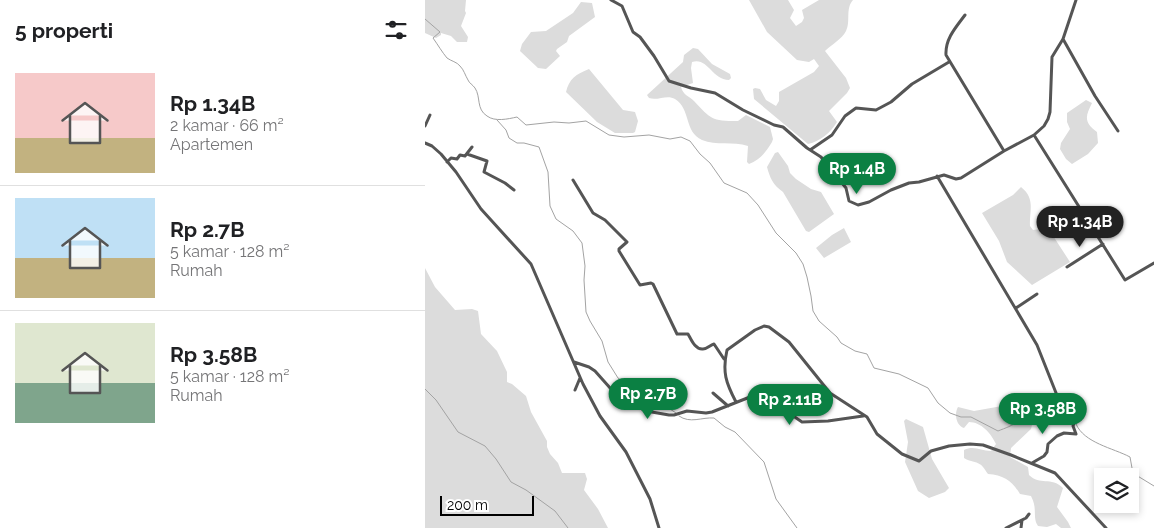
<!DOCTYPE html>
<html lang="id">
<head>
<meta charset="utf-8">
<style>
	body { margin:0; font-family:Raleway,sans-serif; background:#f2f2f2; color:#202124; height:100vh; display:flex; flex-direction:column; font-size:19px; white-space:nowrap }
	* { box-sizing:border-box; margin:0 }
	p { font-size:16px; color:#757577 }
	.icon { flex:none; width:28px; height:28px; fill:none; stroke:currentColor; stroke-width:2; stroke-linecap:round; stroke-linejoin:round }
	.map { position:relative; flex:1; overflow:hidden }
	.side { display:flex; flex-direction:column; background:#fff; width:425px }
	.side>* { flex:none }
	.controls { position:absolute; left:669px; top:468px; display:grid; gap:10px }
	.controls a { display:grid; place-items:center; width:45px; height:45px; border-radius:0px; background:#fff; box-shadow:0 2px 8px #0003; font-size:25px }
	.scale { position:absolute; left:15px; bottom:12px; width:94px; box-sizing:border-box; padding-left:5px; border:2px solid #000; border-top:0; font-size:14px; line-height:18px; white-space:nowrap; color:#000; -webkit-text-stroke:4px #fff; paint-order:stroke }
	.price { position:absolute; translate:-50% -42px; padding:0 11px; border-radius:18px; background:#0b8043; color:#fff; font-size:16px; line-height:32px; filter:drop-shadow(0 1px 2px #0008) }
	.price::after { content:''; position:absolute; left:50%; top:30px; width:15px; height:11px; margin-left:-8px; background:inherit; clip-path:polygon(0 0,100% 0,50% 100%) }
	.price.on { background:#222; color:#fff }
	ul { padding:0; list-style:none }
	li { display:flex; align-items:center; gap:15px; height:125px; padding:0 15px }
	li+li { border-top:1px solid #e0e0e0 }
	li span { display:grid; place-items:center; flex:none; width:140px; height:100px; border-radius:0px; color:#555 }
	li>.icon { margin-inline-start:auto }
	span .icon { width:60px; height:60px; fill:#fffc; stroke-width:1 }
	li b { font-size:21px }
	h2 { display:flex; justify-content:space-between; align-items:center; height:60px; padding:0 15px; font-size:21px }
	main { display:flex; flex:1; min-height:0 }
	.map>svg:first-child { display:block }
</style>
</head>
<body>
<main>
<section class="side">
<h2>5 properti<svg class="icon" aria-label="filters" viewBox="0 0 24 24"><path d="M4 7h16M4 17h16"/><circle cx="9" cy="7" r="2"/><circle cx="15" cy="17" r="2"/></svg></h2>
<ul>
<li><span style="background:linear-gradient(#f6c9c9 65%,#c2b280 0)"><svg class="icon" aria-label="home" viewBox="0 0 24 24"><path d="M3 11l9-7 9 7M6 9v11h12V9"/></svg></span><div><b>Rp 1.34B</b><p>2 kamar · 66 m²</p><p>Apartemen</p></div></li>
<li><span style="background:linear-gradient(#bfe0f5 60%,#c2b280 0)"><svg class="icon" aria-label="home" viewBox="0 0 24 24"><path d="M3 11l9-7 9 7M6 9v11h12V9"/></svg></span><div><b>Rp 2.7B</b><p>5 kamar · 128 m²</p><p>Rumah</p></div></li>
<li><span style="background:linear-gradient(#dfe7d0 60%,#7fa58c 0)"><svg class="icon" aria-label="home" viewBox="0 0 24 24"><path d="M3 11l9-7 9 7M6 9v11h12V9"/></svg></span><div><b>Rp 3.58B</b><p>5 kamar · 128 m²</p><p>Rumah</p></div></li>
</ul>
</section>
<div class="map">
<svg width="729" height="528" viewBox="0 0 729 528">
	<rect width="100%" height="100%" fill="#fff"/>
	<path fill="#dcdcdc" d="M0,0H41L40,11L41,13L36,26L43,37L42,42H32L26,36L16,33V35L11,38L0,33Z
		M324,0H363L369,10L365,18L371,26L377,22L379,18L377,10L394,0H428C420,9 426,21 421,31C417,39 406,45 400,51L421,78L425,88L422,93L404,111L412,122C405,133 396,141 383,144L329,99L328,89L330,88L335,89L341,100L351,106L354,101V92L389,72L394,66L389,59L384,62L372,60L342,32Z
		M156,2L167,3L170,17L144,36L142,42L132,49L131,51L135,56L121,69L113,68L95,51L97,44L106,32L121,31L148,13Z
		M268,48L273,49L287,64L305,74L306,78L304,80C286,79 283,57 267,62L266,68L268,83L256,87C258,95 264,96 269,101C286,119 286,121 313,121L321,115L345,127L348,139L347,142C341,152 335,160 324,164L322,162L323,146C308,141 291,146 277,140C259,132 266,109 250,99C242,94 233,101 224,98L222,95L258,62L259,55Z
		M164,69L198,110L210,112L213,121L210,132L208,133H190L172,122L141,92C144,79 151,74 164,69Z
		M661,100L667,103C660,117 659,122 672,132L673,143L663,154L647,164L641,159L635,149L636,143L645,129L642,122V113Z
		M353,152L363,166L365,173L371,179L386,189L396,192L409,214L384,232L381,231L358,192C348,185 345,178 342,167L350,153Z
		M596,187C611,199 604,211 605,226L608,230L623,228L645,262L607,285L582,262L574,241L557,213L588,195Z
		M419,228L426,242L399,258L391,248L407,235Z
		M0,268L10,287L30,310L47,309L53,311L56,334L72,351L82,372V382L87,384L101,396L106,412L122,441V447L125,454L133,463L137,473H160L162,479L159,490L173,509L183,528H0Z
		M577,406L603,407L610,413L606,429L586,448L585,457L603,467L604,475C615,486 626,476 638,488L632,507L643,522L646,528H636L631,524L622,527L613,526C607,517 613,509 606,496L595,494C587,481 579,475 563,474C561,472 560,469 558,467C554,461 544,462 539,458V450C549,445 556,451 566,451L571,444C566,433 556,422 544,422L539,428C531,425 529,414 533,407L549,411Z
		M481,419L498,427L507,459L524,488L520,492L504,498L493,491L480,462L483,442L479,421Z"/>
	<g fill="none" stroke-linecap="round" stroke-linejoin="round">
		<path stroke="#a3a3a3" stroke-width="1" d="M0,19L15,32L8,38C13,45 17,52 22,58C26,61 32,62 35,66C39,70 40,75 43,80C44,83 48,85 50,88C56,97 51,109 62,116C70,122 83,119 92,117L101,125L129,122L144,123L161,121L184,135L199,137L224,135L245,139L256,137L265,141L275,154L285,163L299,183L322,193L333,205L351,233L371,253L378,264L382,277L386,296L388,311L394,321L412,337L416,343L430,351L442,354L449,368L474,374L503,388L513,403L525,413L536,417H546L573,431C580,428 588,426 594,420C603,412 604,404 620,410C627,413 633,419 640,422L646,420L648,421
			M72,120L81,130L84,138L92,143H99L114,147L123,172L125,206L131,219L148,231L157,243L160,266L159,280L161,312L165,321L177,341L183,362L193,378L200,383L214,388L232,405L245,409L251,413
			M0,389L11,400L33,432L60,446L71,459L86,482L101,490L130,511L143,528
			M254,416C265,424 277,417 289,418L300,427L310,432L339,462L351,499L372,528
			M651,424C659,443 688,448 705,457L707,468L711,475L729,486"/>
		<path stroke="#555" stroke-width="3" d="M186,0L197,6L208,32L215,37L229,56L244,81L266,88L290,93L318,110L349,125L358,127L382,148L396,157L421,188L424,201L433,205L444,202L466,190L484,183L494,182L519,175L531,179L536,178L579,151L609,135L619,126L623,119L625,112L627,57L638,39L651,0
			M540,15C531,27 520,39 521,55L579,151
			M638,39L670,96L693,131
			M0,126L5,115
			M609,135L700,280L729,263
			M0,143L7,146L16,154L31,172L56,209L106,264L158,384L175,416L201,452L225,499L234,528
			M385,150L407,135L420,116L431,108L451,110L466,102L487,84L524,62
			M42,154L62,161L59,172L80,183L89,190
			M22,162L26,158L32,159L35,155L40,156L47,147
			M512,176L612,345L639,413L650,420L648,426L651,434L639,433L632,436L623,444L622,452L619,456L607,463
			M148,180L168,213L180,220L202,242L194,249V251L215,285L226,283L228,284L252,334H263C266,339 270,350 278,349C282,349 285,345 289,344L299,359
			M642,267L678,244
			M591,308L612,294
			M149,362L164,367L170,371L194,398L221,411L244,415H249L262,411L281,413L287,412L335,393L377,422L403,421L438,416
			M150,390L155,378
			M288,393L303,406
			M311,402C301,383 297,372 302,350L330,330L339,326L344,327L364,342L405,393L442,417L452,434L477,454L494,461L506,451L524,446L545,444L558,445L586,455L630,473L681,528
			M581,528L601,518L604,514
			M596,528L597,520"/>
	</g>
</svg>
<div class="controls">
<a><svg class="icon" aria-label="layers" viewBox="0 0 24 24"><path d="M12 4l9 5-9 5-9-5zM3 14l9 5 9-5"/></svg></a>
</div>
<div class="scale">200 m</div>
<b class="price" style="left:432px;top:195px">Rp 1.4B</b>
<b class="price on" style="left:655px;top:248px">Rp 1.34B</b>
<b class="price" style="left:223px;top:420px">Rp 2.7B</b>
<b class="price" style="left:365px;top:426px">Rp 2.11B</b>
<b class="price" style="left:618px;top:435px">Rp 3.58B</b>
</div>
</main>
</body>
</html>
